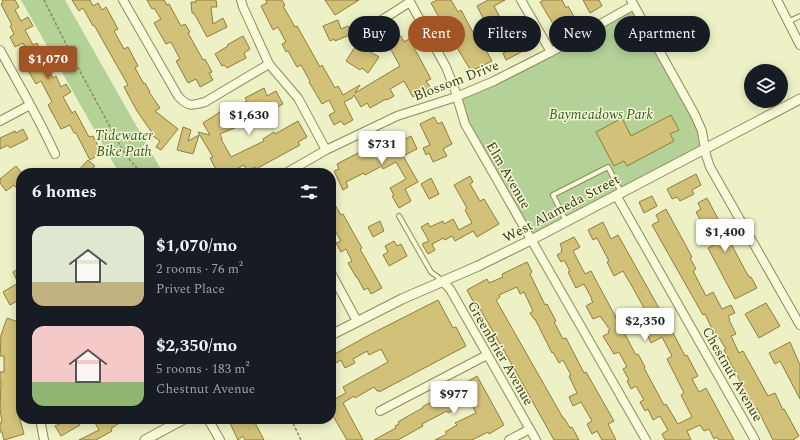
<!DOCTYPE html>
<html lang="en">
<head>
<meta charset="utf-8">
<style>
	body { margin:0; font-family:Spectral,serif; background:#242831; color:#f1f3f6; height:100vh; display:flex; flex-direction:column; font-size:15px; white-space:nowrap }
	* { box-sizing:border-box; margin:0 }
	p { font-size:13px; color:#9ea1a6 }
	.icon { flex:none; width:22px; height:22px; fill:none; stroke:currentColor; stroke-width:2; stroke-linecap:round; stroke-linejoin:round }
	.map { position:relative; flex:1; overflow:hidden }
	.panel { position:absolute; left:16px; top:168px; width:320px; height:256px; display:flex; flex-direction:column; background:#171b24; border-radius:16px; box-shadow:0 2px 10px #0003 }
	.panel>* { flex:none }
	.banner { position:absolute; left:348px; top:16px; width:380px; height:36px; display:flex; gap:8px }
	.controls { position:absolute; left:744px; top:64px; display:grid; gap:8px }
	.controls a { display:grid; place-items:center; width:44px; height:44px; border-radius:50%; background:#171b24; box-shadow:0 2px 10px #0003; font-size:20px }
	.price { position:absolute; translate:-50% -34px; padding:0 9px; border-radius:4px; background:#fff; color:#222; font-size:13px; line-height:26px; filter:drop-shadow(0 1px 2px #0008) }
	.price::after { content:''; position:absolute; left:50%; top:24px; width:12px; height:9px; margin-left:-6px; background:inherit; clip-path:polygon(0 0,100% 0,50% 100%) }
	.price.on { background:#a25424; color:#fff }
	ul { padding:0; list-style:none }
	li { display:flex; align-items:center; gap:12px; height:100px; padding:0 16px }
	li span { display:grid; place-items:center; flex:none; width:112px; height:80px; border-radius:12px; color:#555 }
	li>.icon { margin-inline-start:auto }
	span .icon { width:48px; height:48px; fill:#fffc; stroke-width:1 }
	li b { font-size:17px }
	h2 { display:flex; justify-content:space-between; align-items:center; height:48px; padding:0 16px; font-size:17px }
	.chip { padding:0 14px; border-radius:18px; background:#171b24; box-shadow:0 2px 10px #0003; font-size:14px; line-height:36px }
	.chip.on { background:#a25424; color:#fff }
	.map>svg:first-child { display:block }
</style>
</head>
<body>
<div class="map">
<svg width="800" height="440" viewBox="0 0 800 440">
	<rect width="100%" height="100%" fill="#edf1c5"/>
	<path fill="#b4d197" d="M21,0H65L163,173H119Z
		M634,5L695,115L705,149L531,240L465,124L456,97Z"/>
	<path fill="#d2c178" stroke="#8f7d3d" d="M2,0H15L19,7L15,10L21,21L28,17L33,26L25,30L33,45L37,43L42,53L45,51L49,59L44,61L53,78L56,76L61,87L66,84L71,92L63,97L72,113L75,111L89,137L93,136L102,153L90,160L76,133H74L70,125L61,129L48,105L52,102L41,81L36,84L23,62L31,58L23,43L15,47L10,37L14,34L10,26L12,25L1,4L3,3Z
		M72,0H90L93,6L98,3L102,10L106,7L118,29L114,31L124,49L128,47L138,66L135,68L144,84L145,83L150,92H149L160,108L155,111L178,129L161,150L156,147L160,141L152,135L153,134L137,111L124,87L128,85L94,25L93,26L83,8L79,11Z
		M147,0H164L167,5L169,4L181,26L185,24L190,32L188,33L203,60L205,59L212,72L209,73L213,80L200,87L196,79L188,83L176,61L180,59L171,42L166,44L154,23L161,19L154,8L152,9Z
		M196,0H216L217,7H211L213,24L223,18L227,27L207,37L194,13H192L191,2H196Z
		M266,0H282L285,5L283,6L295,27L297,26L320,67L322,65L335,88L338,86L343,95L360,85L355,93L400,66L387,43L401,36L404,42L409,39L413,46L431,79L426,81L430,87L413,97L404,81L390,89L394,96L387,100L386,99L370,108L367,103L361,107L354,95L352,98L344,102L353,120L344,125L341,121L334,125L329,115L335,112L329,100L322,104L309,82L310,81L301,65L297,67L288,51L286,52L282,44L286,42L278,27L273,30L261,6L267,3Z
		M325,0H359L335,15Z
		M437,0H451L458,12L461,10L476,38L489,30L477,6L488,0H505L494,6L504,25L512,20L524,43L520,45L523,51L506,60L503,53L506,52L498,38L484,46L492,61L471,71L456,46L462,43L452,24L445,28L431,3Z
		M544,0H562L566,8L568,6L577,22L564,29L559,20L553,24L540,2Z
		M583,0H599L602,6L590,13Z
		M338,20L341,29L348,26L352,34L335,41L334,39L330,41L323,26Z
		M243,36L250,49L244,53L246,58L227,68L224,65L222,66L215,54L228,46L227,45Z
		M357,44L379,57L368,73L362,68L360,70L346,61Z
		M264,88L267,96L276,91L283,104L267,112L264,107L242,118L244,124L220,134L222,139H221L231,157L264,141L263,139L274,132L275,134L298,121L307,137L298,142L300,145L256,169L255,167L247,171L244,165L229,173H218L210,158L213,157L198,132L210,135L203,123L220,112L230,109L247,101L245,98Z
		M671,115L679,130L670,134L674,141L627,166L624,161L614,166L596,132L622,118L631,136Z
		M434,117L438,124L442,122L452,144L443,149L447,156L433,162L429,153L426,155L423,148L430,145L420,124Z
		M183,127L191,130L188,141L199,135L193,154L177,150Z
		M23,129L28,139L10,148L8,145L0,149V138L15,131L16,133Z
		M399,133L402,141L411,136L417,149L403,156L418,182L405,189L411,201L399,208L392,196L394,195L390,188L406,179L396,162L383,169L382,166L365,175L364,173L346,182L348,187L343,190L334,171L339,169L337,164L360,152L363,157L380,148L377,143Z
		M88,160L95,166L88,173H76Z
		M16,166L21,172V186L17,189L14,185L6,191L0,183V179Z
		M696,174L701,185L692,190L694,194L680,201L677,197L672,199L667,189Z
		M470,176L473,182L470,184L480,201L484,199L499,224L477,237L473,231L455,241L452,236L445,240L444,238L432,244L435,250L428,254L422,244L429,241L421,227L428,223L430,227L443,221L444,224L453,219L459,230L472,223L465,210L467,208L454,185Z
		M431,178L439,194L429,199L421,184Z
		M652,196L657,206L644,213L639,202Z
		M331,198L341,215L343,214L354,234L362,248L360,249L382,288L371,294L368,288L364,290L357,277H356L348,263L352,261L346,249L341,252L336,243L341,241L334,229L331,231Z
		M707,198L745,270L749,277H751L757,288L735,299L708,248L714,245L696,212L701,209L698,203Z
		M666,209L692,257L690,258L696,269L693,271L706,296L713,292L722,309L731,305L735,313L728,316L730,320H729L736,334L731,336L739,353L743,351L768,396L775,393L783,410L784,409L799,436L793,440H773L757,408L755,409L731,364L724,350L726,349L715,331H713L705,314L703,315L652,225L659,221L656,215Z
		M380,221L384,231L373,237L368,227Z
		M603,222L611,239L618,235L660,310L653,313L661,327L668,323L685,356L687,355L698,376L692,379L699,392L706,388L734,440H719L717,437L714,439L709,429L704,431L700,425L687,431L691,440H665L662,434L668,430L660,416L653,420L648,409L645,411L640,402L644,400L636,386L631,389L627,381L629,380L623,369L627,367L619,352L614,354L603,336L609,333L608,331L610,330L600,316L593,319L586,306L593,302L591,299H592L584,284L576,288L568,272L570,271L564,260L561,262L557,255L562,252L561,250L562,249L560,244L574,237L580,247L573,251L585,274L591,271L636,355L638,354L645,367L644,368L664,405L666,404L678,424L692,417L681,395L684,393L667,359L672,356L662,337L651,343L647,334L649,333L637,312L644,308L633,288L623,271L614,276L607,262L609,261L597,238L593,240L588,230Z
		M394,241L397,246L401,244L407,256L389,266L383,255L388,252L385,246Z
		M527,262L532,272L530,274L545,305L547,304L556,321L554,322L563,339L566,338L584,373L586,372L614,421L608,424L616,440H602L597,431L592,434L587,424L592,421L581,402L573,406L569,397L577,393L569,376L571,375L563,360L559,363L553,352L552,353L535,319H534L530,313L533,311L524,292L520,294L517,287L499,295L500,297L496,300L563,418H564L570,428L572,427L579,440H554L507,356L480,309L478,310L467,290L487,279L489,283L503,277L502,274Z
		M21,267V299L10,305L3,292L18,283L13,272Z
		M438,300L453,328L456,327L466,346L379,392L378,390L377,391L374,387L355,398L354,396L343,403L363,440H347L333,416L331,417V401L346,393L343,387L388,362L381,349L369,355L367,351L353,359L355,363L345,368L341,360L331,366V356L373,333Z
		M766,303L780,326L759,338L745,314Z
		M7,318L21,323V339L18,347H21L20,389H18L21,411L18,412L24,434L4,440L2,432H0V423L2,422L0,409L1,381H0V372H4V356H0L1,339L0,338Z
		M790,342L800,365V399L780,361L775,364L769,353Z
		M477,376L504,425L489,434L488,432L472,440H435L447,434L445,432L457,425L455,423L476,413L470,401L448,413L447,411L422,424L423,426L398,440H374L396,428L395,426L399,424L398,422L417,411L423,408L422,407L433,401V402Z
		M57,419H77L80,425L61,436L55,426L60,424Z
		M98,419H128L116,425L111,429L112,431L96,440H79L99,430L94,421Z
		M228,419H253L264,440H245L243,436L238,440Z"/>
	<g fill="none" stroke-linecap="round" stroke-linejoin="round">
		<defs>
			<path id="service" d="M788,22L800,16
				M399,216L431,272L442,280
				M566,221L553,195L608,167L621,192"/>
			<path id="minor" d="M123,0L178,96C188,107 191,106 205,102L269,64
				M241,0L243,7L269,64L298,98L326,150
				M409,0L446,67L455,90L465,124L646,440
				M521,0L551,52
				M631,0L695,115L702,131L706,155L710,167L800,325
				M777,0L800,45
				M377,23L410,2
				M0,50C19,85 39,118 55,154
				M0,121L30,105
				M286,173L326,150L397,116L456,97L494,81L551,52L634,5
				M616,195L755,440
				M331,273L357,321
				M442,281L450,289L536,440
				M380,411L487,355
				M40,419L44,440
				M208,419L220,440
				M509,440L530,429"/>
			<path id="tertiary" d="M331,335L402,299L478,266L531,240L800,99
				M145,440L184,419"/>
		</defs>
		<use href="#service" stroke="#8e8a59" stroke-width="6"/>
		<use href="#minor" stroke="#8e8a59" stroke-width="10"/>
		<use href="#tertiary" stroke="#8e8a59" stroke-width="11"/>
		<path stroke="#8e8a59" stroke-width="1.5" stroke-dasharray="3 2" stroke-linecap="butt" d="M44,0L75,62L122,149L130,160L141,173
			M291,419L301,440"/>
		<use href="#service" stroke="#f8fbd9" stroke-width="4"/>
		<use href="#minor" stroke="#f8fbd9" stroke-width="8"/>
		<use href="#tertiary" stroke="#f8fbd9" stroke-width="9"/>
	</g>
	<g text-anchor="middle" stroke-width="3" stroke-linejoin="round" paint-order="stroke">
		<g font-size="14" fill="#3d391e" stroke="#f5f8d5">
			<text transform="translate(456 80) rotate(-21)" y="5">Blossom Drive</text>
			<text transform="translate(509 175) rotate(60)" y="5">Elm Avenue</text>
			<text transform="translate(561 208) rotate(-28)" y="5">West Alameda Street</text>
			<text transform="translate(501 353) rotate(60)" y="5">Greenbrier Avenue</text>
			<text transform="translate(733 374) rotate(60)" y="5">Chestnut Avenue</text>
		</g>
		<g font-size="14" font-style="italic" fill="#375b23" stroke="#f5f8d5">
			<text x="601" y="119">Baymeadows Park</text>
			<text x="124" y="140">Tidewater<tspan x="124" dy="16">Bike Path</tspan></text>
		</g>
	</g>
</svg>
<div class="controls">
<a><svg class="icon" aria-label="layers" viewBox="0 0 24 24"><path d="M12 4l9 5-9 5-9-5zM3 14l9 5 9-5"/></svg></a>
</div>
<b class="price on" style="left:48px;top:80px">$1,070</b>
<b class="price" style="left:249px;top:136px">$1,630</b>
<b class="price" style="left:382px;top:165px">$731</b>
<b class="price" style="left:725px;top:253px">$1,400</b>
<b class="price" style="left:645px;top:342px">$2,350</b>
<b class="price" style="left:454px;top:415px">$977</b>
<div class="banner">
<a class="chip">Buy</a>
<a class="chip on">Rent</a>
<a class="chip">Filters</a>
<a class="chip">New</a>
<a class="chip">Apartment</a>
</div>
<section class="panel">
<h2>6 homes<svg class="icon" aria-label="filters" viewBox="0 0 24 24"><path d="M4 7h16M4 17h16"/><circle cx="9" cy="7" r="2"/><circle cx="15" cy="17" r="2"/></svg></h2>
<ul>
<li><span style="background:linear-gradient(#dfe7d0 70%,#c2b280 0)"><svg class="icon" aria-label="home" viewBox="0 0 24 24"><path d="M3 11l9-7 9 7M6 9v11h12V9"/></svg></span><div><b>$1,070/mo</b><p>2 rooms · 76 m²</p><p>Privet Place</p></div></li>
<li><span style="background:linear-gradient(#f6c9c9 70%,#8fb573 0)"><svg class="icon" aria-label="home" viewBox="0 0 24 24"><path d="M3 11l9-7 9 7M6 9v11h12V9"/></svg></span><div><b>$2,350/mo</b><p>5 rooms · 183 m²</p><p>Chestnut Avenue</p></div></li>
</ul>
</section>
</div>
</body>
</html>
